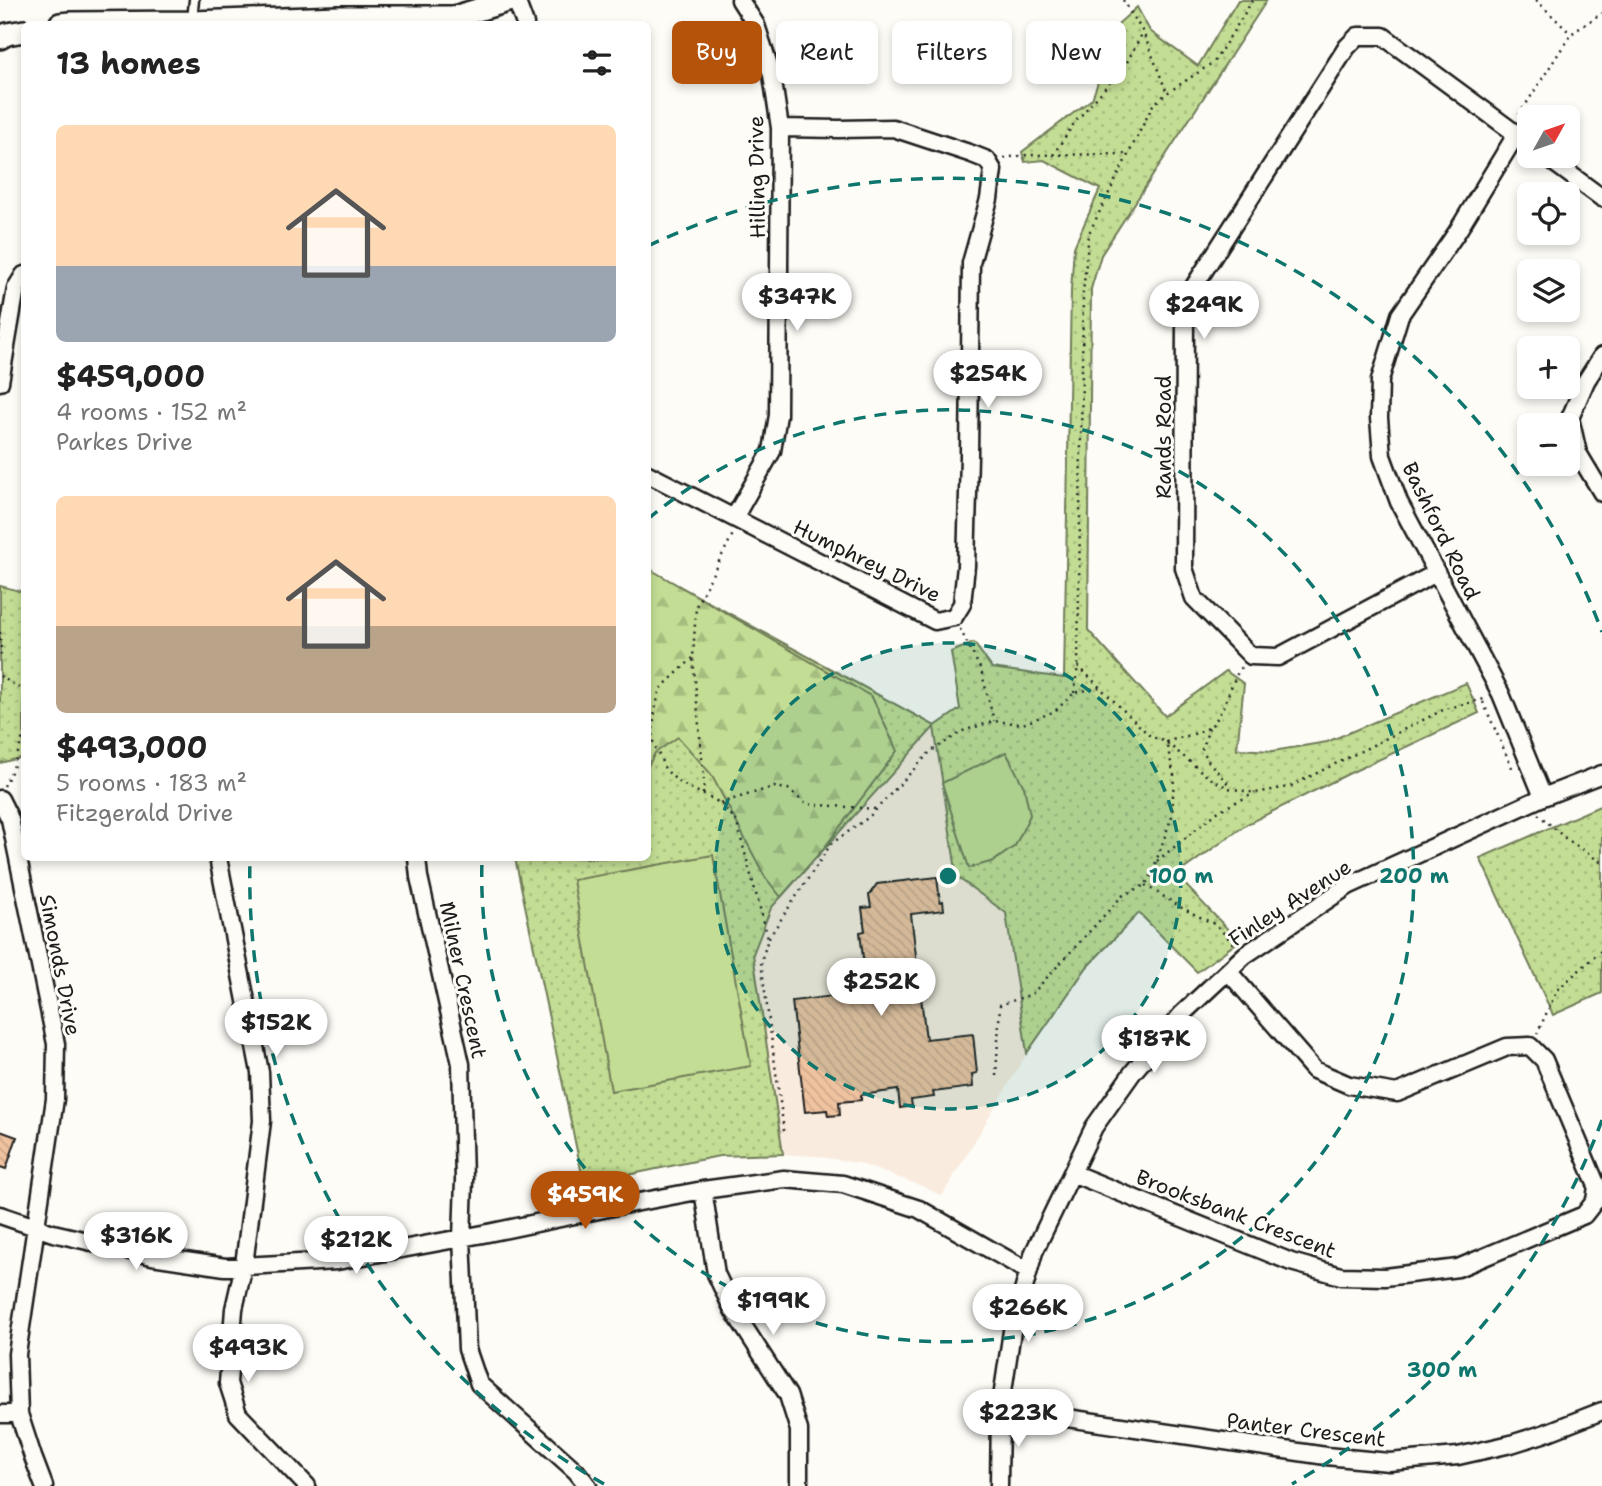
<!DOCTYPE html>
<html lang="en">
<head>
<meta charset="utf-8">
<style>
	body { margin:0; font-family:"Shantell Sans",sans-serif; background:#f6f6f6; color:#222; height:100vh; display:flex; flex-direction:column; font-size:26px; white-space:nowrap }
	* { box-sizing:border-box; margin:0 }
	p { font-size:23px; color:#767676 }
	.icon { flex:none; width:38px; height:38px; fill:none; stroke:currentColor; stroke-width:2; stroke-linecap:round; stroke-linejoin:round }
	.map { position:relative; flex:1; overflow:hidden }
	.drawer { position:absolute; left:21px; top:21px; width:630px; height:840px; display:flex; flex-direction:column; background:#fff; border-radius:10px; box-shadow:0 4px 10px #0003 }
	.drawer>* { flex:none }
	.banner { position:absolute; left:672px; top:21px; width:665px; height:63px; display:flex; gap:14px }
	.needle { width:46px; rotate:50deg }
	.fabs { position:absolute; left:1517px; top:105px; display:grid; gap:14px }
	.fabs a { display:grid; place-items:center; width:63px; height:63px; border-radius:10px; background:#fff; box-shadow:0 4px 10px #0003; font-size:35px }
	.price { position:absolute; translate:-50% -60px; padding:0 16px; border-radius:24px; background:#fff; color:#222; font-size:23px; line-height:46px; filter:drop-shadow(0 2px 4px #0008) }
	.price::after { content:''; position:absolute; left:50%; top:42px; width:21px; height:16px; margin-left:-10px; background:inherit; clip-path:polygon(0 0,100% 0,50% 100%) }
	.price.active { background:#b45309; color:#fff }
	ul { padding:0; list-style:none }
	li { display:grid; align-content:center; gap:14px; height:371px; padding:0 35px }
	li span { display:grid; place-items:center; height:217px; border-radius:10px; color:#555 }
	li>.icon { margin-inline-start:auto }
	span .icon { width:126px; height:126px; fill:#fffc; stroke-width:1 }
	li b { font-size:30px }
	h2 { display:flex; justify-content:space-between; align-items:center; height:84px; padding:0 35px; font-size:30px }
	.chip { padding:0 24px; border-radius:10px; background:#fff; box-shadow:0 4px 10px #0003; font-size:24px; line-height:63px }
	.chip.active { background:#b45309; color:#fff }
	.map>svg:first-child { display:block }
</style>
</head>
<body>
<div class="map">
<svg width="1602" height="1486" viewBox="0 0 1602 1486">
	<defs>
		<pattern id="green-dots" width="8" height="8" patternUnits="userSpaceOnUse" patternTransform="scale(1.75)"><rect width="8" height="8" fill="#c3dd94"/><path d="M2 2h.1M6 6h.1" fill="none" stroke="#a7bd7f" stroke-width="1.8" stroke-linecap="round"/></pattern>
		<pattern id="forest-firs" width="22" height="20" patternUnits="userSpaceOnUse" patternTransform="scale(1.75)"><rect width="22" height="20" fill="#c3dd94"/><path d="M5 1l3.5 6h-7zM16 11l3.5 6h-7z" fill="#a7bd7f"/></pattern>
		<pattern id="building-back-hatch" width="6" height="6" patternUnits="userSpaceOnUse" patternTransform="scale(1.75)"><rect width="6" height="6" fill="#f0c3a0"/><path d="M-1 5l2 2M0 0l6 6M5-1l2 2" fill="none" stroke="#cda789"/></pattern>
	</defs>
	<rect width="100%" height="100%" fill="#fdfcf7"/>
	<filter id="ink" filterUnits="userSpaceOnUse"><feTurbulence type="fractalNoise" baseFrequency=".0143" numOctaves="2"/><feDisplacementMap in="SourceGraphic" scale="14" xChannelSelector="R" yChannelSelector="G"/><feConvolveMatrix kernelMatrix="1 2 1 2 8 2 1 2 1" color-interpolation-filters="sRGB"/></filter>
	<g filter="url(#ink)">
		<path fill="#f9ebdd" d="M935,726L957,877L1006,913L1027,1053L942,1196L922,1186L858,1163L815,1156L783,1154L753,955L771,908Z"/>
		<path fill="url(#green-dots)" stroke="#707c58" stroke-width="2" d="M1238,0H1267L1101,255L1091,289L1088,630L1165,716L1226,671L1244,684L1237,749L1273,751L1327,742L1466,683L1479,713L1348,774L1247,824L1176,875L1239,941L1197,972L1139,913L1087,967L1027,1053L1006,913L957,877L934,727L771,908L753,954L783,1154L719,1156L584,1184L515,858H648V569L935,726L960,709L951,652L974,643L992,668L1064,678L1071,290L1074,247L1100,189L1044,160L1025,162L1022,152L1092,99L1119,23L1137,7L1150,31L1198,66Z
			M0,586L24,592V757L0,763Z
			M1602,805V993L1553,1015L1480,858Z"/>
		<path fill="url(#forest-firs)" stroke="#707c58" stroke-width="2" d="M648,568L872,697L897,751L824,848L781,897L765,877L711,774L678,737L655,753L648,766Z"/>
		<path fill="#c3dd94" stroke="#707c58" stroke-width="2" d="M1006,752L1024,787L1030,815L1015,846L994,861L969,868L942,783Z
			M713,855L751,1066L611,1091L573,880Z"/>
		<path fill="url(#building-back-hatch)" stroke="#1c1c1c" stroke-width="2" d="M937,877L940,902L943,901L944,910L911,914L926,1039L973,1034L977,1073L972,1074L973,1087L933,1092L934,1097L911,1100L912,1106L900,1108L898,1090L861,1095V1100L839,1102L840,1115L828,1116L827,1110L805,1112L792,1001L867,992L860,932L865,931L862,908L871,907L869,895L877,884Z
			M0,1131L17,1137L6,1169L0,1167Z"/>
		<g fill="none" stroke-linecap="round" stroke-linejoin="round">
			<defs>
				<path id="lane" d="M192,21L194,0"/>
				<path id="street" d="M516,0L525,24
					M1516,135L1457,232L1400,315L1380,380L1379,418L1382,456L1399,502L1501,694L1543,797
					M1545,156L1602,198
					M1602,356L1586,381L1570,418L1578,453L1602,493
					M0,382L16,288L24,275
					M648,474L935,621L954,617L962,604L966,566L969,456L971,263L989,199L993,170L987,160L972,154L893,128L839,129L780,128
					M734,518L772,451L778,415L780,128L772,75L756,25L740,0
					M1436,573L1278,657L1251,656L1194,598L1184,568L1185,311L1191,291L1347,47L1358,36H1383L1530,144
					M0,799L10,819L56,1044L55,1099L17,1354L19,1414L33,1457L44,1486
					M218,858L260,1072L262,1121L244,1265L234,1309L228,1383L238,1414L307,1486
					M417,858L419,877L461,1064L464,1180L462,1238L467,1349L479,1384L576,1471L588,1486
					M1072,1173L1291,1262L1341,1276L1385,1277L1458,1268L1584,1215L1595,1201L1597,1186L1544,1060L1530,1046L1507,1047L1397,1093L1349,1085L1314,1070L1228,971
					M703,1190L716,1274L733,1310L788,1395L799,1430V1486
					M0,1215L53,1233L152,1256L225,1267L337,1261L483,1234L618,1206L703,1190L784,1179L843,1184L919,1209L1028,1271
					M1000,1411L1040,1414L1326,1456L1389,1462L1458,1456L1511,1444L1543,1434L1602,1411
					M0,1414H19
					M999,1486L1000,1411L1012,1331L1034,1252L1094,1127L1133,1072L1182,1014L1245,955L1348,886L1543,797L1602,774"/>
				<path id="secondary" d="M60,24L70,23L192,22L339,17H454L511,0
					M0,38L7,34L24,31"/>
			</defs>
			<use href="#lane" stroke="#1c1c1c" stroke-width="13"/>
			<use href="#street" stroke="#1c1c1c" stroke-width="21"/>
			<use href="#secondary" stroke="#1c1c1c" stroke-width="26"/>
			<path stroke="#1c1c1c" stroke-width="2.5" stroke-dasharray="2 5" stroke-linecap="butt" d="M1123,0L1143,32L1167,93
				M1536,0L1571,34
				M1519,115L1571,34L1602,13
				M1053,155L1075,122L1126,64L1143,32
				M1004,158L1027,155L1130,154
				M960,629L981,670L994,721
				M0,632L1,656L0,659
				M693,658L660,689L655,710L652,739L665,769L678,782L720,803L736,820L768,938
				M1078,666L1150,736L1166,742L1207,776L1228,788L1255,793L1289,787L1445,709L1488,698
				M0,676L24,691
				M1074,693L1078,666L1083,293L1089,233L1153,105L1167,93L1214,62L1253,0
				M1483,702L1514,772
				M1209,728L1202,749L1209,762L1231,787
				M4,786L13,768L24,734
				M703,794L704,781L693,658L696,606L733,534
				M720,803L774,787L788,789L806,804L876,809
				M1538,814L1565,838L1602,863
				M1157,861L1220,810L1255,793
				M1145,885L1182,908L1216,925L1234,944
				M1537,1034L1557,990L1602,950
				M996,1076L1000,1005L1032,994L1122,896L1145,885L1151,876L1172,816L1174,775L1166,742C1177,738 1199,734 1208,728C1223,719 1230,682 1242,666
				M784,1131L761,962L768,939L831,844L869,817L930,752L963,731L994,721L1023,724L1055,711L1074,693L1100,687"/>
			<use href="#lane" stroke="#fdfcf7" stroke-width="8"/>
			<use href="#street" stroke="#fdfcf7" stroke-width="16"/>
			<use href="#secondary" stroke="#fdfcf7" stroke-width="21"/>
		</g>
	</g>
	<circle cx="948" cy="876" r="233" fill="#0f766e" fill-opacity=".12"/>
	<g fill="none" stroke="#0f766e" stroke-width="3.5" stroke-dasharray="12 9">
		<circle cx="948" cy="876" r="233"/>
		<path d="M648 519A466 466 0 1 1 482 860"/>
		<path d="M1602 1120A698 698 0 0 1 1292 1484M604 1484A698 698 0 0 1 250 858M648 246A698 698 0 0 1 1602 632"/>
	</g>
	<g text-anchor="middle" stroke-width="6" stroke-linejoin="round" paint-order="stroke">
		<g font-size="21" fill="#1c1c1c" stroke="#fdfcf7">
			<text transform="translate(757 177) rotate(-91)" y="7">Hilling Drive</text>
			<text transform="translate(1164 437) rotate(-90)" y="7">Rands Road</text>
			<text transform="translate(1441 531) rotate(64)" y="7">Bashford Road</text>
			<text transform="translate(867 561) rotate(26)" y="7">Humphrey Drive</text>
			<text transform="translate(1290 903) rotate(-33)" y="7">Finley Avenue</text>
			<text transform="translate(60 965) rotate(79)" y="7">Simonds Drive</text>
			<text transform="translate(463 980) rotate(78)" y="7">Milner Crescent</text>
			<text transform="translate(1236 1214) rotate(21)" y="7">Brooksbank Crescent</text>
			<text transform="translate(1306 1430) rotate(7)" y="7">Panter Crescent</text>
		</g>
	</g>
	<circle cx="948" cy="876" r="10" fill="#0f766e" stroke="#fdfcf7" stroke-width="3.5"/>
	<g font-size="21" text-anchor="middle" font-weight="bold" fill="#0f766e" stroke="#fdfcf7" stroke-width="6" stroke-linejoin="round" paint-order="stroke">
		<text x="1181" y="883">100 m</text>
		<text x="1414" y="883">200 m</text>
		<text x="1442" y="1377">300 m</text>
	</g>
</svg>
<div class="fabs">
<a><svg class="needle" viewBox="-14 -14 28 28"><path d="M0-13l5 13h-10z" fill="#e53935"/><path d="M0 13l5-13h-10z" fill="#767676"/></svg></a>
<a><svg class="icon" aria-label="locate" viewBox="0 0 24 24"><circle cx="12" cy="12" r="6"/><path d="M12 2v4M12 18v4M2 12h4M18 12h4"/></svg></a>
<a><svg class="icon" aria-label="layers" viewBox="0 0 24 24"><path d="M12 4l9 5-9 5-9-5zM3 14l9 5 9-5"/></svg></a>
<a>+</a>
<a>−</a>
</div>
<b class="price" style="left:797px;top:333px">$347K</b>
<b class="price" style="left:1204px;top:341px">$249K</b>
<b class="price" style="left:988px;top:410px">$254K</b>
<b class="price" style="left:881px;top:1018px">$252K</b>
<b class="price" style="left:276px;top:1059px">$152K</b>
<b class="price" style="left:1154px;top:1075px">$187K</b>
<b class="price active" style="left:585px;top:1231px">$459K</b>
<b class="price" style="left:136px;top:1272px">$316K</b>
<b class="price" style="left:356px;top:1276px">$212K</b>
<b class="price" style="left:773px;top:1337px">$199K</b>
<b class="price" style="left:1028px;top:1344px">$266K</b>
<b class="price" style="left:248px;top:1384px">$493K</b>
<b class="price" style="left:1018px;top:1449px">$223K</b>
<div class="banner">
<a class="chip active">Buy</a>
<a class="chip">Rent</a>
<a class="chip">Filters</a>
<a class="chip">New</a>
</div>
<section class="drawer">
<h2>13 homes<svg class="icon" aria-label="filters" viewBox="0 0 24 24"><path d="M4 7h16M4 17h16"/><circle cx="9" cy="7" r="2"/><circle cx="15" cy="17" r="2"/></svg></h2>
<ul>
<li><span style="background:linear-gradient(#ffd9b3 65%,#9aa5b1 0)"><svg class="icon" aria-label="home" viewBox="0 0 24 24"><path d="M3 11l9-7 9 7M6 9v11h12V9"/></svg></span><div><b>$459,000</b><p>4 rooms · 152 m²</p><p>Parkes Drive</p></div></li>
<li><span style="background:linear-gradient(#ffd9b3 60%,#b9a48a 0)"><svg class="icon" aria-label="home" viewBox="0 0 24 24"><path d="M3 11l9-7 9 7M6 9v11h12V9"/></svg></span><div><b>$493,000</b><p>5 rooms · 183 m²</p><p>Fitzgerald Drive</p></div></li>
</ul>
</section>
</div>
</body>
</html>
